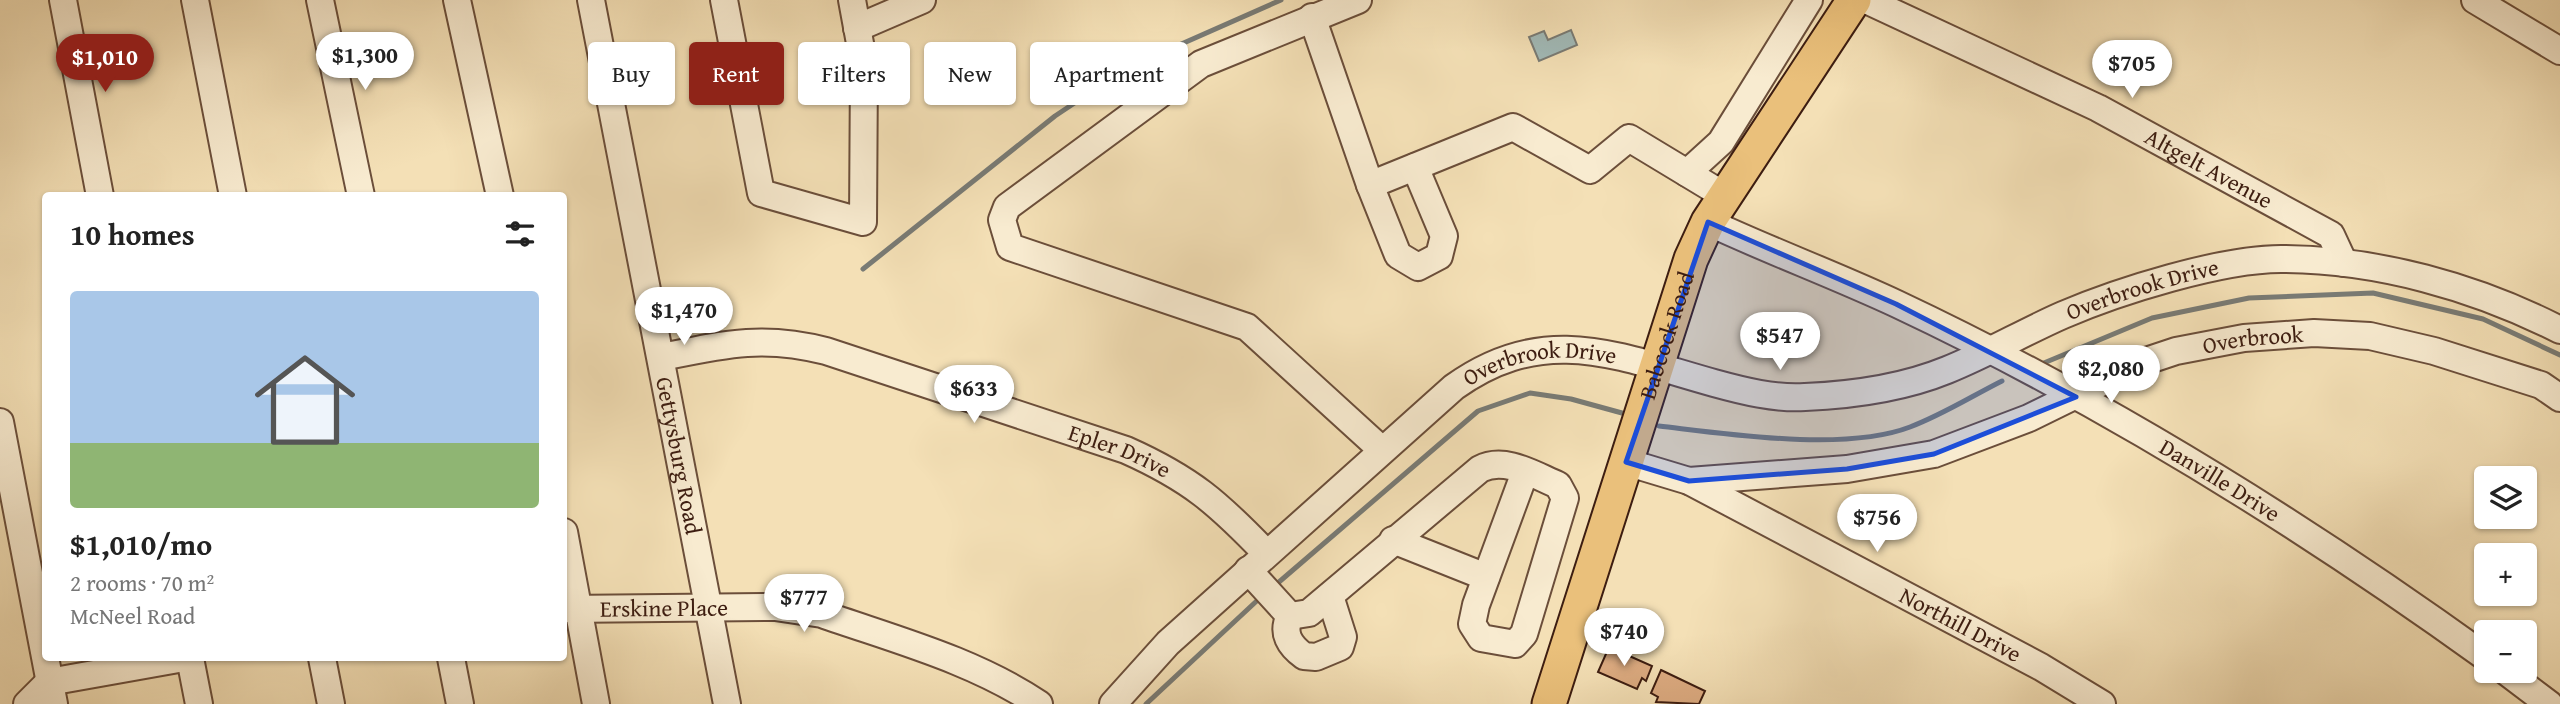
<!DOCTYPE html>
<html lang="en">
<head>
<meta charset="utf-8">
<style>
	body { margin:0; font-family:"Gentium Book Plus",serif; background:#f2f2f2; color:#222; height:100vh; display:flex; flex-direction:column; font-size:26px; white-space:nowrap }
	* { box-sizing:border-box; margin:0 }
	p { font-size:23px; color:#767676 }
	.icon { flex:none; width:38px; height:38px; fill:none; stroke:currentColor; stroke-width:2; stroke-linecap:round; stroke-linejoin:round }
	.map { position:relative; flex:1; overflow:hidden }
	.drawer { position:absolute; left:42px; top:192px; width:525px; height:469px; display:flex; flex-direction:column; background:#fff; border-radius:7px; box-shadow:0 2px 5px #0004 }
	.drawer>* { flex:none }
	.top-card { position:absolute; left:588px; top:42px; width:665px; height:63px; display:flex; gap:14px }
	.tools { position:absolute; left:2474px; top:466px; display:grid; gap:14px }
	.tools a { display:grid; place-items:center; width:63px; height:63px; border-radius:7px; background:#fff; box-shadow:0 2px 5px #0004; font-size:35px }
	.price { position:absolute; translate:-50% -60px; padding:0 16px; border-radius:24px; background:#fff; color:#222; font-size:23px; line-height:46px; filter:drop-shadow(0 2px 4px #0008) }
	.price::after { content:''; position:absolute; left:50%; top:42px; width:21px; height:16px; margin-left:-10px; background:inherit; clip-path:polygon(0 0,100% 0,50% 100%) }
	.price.selected { background:#8f2418; color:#fff }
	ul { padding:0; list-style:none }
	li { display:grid; align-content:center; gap:14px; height:371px; padding:0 28px }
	li span { display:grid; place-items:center; height:217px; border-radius:7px; color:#555 }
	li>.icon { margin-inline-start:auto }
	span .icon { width:126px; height:126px; fill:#fffc; stroke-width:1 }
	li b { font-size:30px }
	h2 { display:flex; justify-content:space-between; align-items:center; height:84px; padding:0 28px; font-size:30px }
	.pill { padding:0 24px; border-radius:7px; background:#fff; box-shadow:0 2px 5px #0004; font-size:24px; line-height:63px }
	.pill.selected { background:#8f2418; color:#fff }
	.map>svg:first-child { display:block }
</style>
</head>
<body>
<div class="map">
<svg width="2560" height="704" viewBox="0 0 2560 704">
	<rect width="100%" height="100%" fill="#f4e0b6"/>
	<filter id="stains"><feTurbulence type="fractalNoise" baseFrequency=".00286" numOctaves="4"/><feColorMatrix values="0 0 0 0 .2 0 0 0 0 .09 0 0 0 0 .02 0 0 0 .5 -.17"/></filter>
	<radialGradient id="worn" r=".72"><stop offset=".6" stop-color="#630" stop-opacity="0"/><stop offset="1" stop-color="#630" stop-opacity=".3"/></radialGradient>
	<path fill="#a1bab8" stroke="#797b75" stroke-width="2" d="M1571,30L1577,45L1539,61L1529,37L1544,31L1548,40Z"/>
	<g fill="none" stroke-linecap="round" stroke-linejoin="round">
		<path stroke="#797b75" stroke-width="5" d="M863,269L1055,116L1127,68L1281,0
			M2039,365L2152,318L2249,298L2373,293L2483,319L2560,355
			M1659,426C1728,434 1845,452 1910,427C1942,415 1972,396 2002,381
			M1272,588L1478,411L1530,393L1571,399L1622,413
			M1146,704L1262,596"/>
	</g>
	<path fill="#ddac82" stroke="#3d1d11" stroke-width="2" d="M1609,647L1652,666L1646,681L1642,678L1637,689L1598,672Z
		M1661,670L1705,691L1699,704L1656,702L1658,697L1651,693Z"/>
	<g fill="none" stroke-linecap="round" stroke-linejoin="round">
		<defs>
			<g id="minor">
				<path d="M63,0L100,196"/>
				<path d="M195,0L233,196"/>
				<path d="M320,0L361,196"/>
				<path d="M457,0L500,196"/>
				<path id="s1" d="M591,0L727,704"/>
				<path d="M724,0L761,193L863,222L864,65L852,0"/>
				<path d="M1358,0L1201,64L1007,207L1002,220L1010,247L1247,327L1382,450"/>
				<path id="s2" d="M1866,0L2098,108L2331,235L2344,263"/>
				<path d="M2475,0L2560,51"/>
				<path d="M1312,17L1370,185L1513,127L1590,170L1629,138L1725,196"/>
				<path d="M857,28L922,0"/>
				<path d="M1687,173L1721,142L1809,0"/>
				<path d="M1370,185L1398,255L1418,267L1439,256L1444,236L1415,167"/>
				<path id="s3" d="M1708,222C1770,251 1835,275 1897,304C2105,402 2301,524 2487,658"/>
				<path id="s4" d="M662,357C725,344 763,335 826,351L1126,450C1191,479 1218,503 1266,553"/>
				<path d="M0,422L54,704"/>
				<path id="s5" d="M1626,462L1689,481L2041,667L2102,704"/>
				<path id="s6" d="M1689,481L1847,469L1934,454L2029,418L2143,362L2176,351L2244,338L2314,333L2370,336L2434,351L2541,385L2560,398"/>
				<path d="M564,532L596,704"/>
				<path d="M1393,540L1486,577"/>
				<path d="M1248,570L1290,616L1309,613L1480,469C1505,456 1534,475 1558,485L1565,498L1524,634L1515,644L1481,638L1472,624L1476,605L1525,472"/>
				<path id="s7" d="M564,609L775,607L822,614C896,640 973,660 1039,704"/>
				<path d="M1290,616C1281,633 1290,646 1304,656L1316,657L1340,647L1343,637L1330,596"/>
				<path d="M190,658L199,704"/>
				<path d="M322,658L331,704"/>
				<path d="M451,658L460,704"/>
				<path d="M2504,670L2549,704"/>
				<path d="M27,704L49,682L184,658"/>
				<path id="s8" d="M1113,704L1168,643L1454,387C1545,322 1617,356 1714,383C1743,391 1775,399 1805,397C1853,395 1903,388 1947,370C1987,354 2024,332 2063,315C2119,291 2221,259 2281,259C2376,259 2476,287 2560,330"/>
			</g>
			<g id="major">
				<path id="s9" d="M1549,704L1691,259L1708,222L1854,0"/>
			</g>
		</defs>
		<use href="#minor" stroke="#6b4e3a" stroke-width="30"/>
		<use href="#major" stroke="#3d1d11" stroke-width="37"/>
		<use href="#minor" stroke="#f8ebd0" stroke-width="26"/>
		<use href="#major" stroke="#eac07b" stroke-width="33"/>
	</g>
	<path fill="#1d4ed8" fill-opacity="0.2" stroke="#1d4ed8" stroke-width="5" stroke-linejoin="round" d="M1708,222L1896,304L2076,397L1934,454L1847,469L1689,481L1626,462Z"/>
	<g text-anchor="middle" stroke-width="7" stroke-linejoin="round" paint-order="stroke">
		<g font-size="23" fill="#3d1d11" stroke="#f8ebd0">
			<text dy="8" stroke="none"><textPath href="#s2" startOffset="382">Altgelt Avenue</textPath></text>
			<text dy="8" stroke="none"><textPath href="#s8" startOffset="1188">Overbrook Drive</textPath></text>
			<text dy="8" stroke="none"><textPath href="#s9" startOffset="387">Babcock Road</textPath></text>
			<text dy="8" stroke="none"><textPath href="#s6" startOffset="588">Overbrook</textPath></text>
			<text dy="8" stroke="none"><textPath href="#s8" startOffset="558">Overbrook Drive</textPath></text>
			<text dy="8" stroke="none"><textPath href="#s4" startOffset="476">Epler Drive</textPath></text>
			<text dy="8" stroke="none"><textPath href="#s1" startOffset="464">Gettysburg Road</textPath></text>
			<text dy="8" stroke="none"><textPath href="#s3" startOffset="574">Danville Drive</textPath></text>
			<text dy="8" stroke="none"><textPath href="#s7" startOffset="100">Erskine Place</textPath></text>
			<text dy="8" stroke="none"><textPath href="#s5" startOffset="373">Northill Drive</textPath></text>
		</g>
	</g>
	<rect width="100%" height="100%" filter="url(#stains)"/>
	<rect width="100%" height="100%" fill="url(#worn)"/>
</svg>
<div class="tools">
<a><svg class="icon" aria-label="layers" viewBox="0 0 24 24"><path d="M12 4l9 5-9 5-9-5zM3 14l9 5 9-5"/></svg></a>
<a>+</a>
<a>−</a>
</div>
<b class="price" style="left:365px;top:92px">$1,300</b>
<b class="price selected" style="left:105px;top:94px">$1,010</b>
<b class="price" style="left:2132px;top:100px">$705</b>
<b class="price" style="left:684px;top:347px">$1,470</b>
<b class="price" style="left:1780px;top:372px">$547</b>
<b class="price" style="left:2111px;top:405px">$2,080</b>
<b class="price" style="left:974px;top:425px">$633</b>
<b class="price" style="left:1877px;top:554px">$756</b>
<b class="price" style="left:804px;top:634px">$777</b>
<b class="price" style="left:1624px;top:668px">$740</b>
<div class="top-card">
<a class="pill">Buy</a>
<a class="pill selected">Rent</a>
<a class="pill">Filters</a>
<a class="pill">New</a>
<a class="pill">Apartment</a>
</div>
<section class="drawer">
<h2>10 homes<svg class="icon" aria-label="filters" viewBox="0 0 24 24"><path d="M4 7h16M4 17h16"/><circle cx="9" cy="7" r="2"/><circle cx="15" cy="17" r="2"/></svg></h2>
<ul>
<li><span style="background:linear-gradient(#a9c7e8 70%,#8fb573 0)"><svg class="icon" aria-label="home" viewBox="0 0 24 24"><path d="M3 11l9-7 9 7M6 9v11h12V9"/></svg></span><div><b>$1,010/mo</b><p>2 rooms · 70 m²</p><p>McNeel Road</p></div></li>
</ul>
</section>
</div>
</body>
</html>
